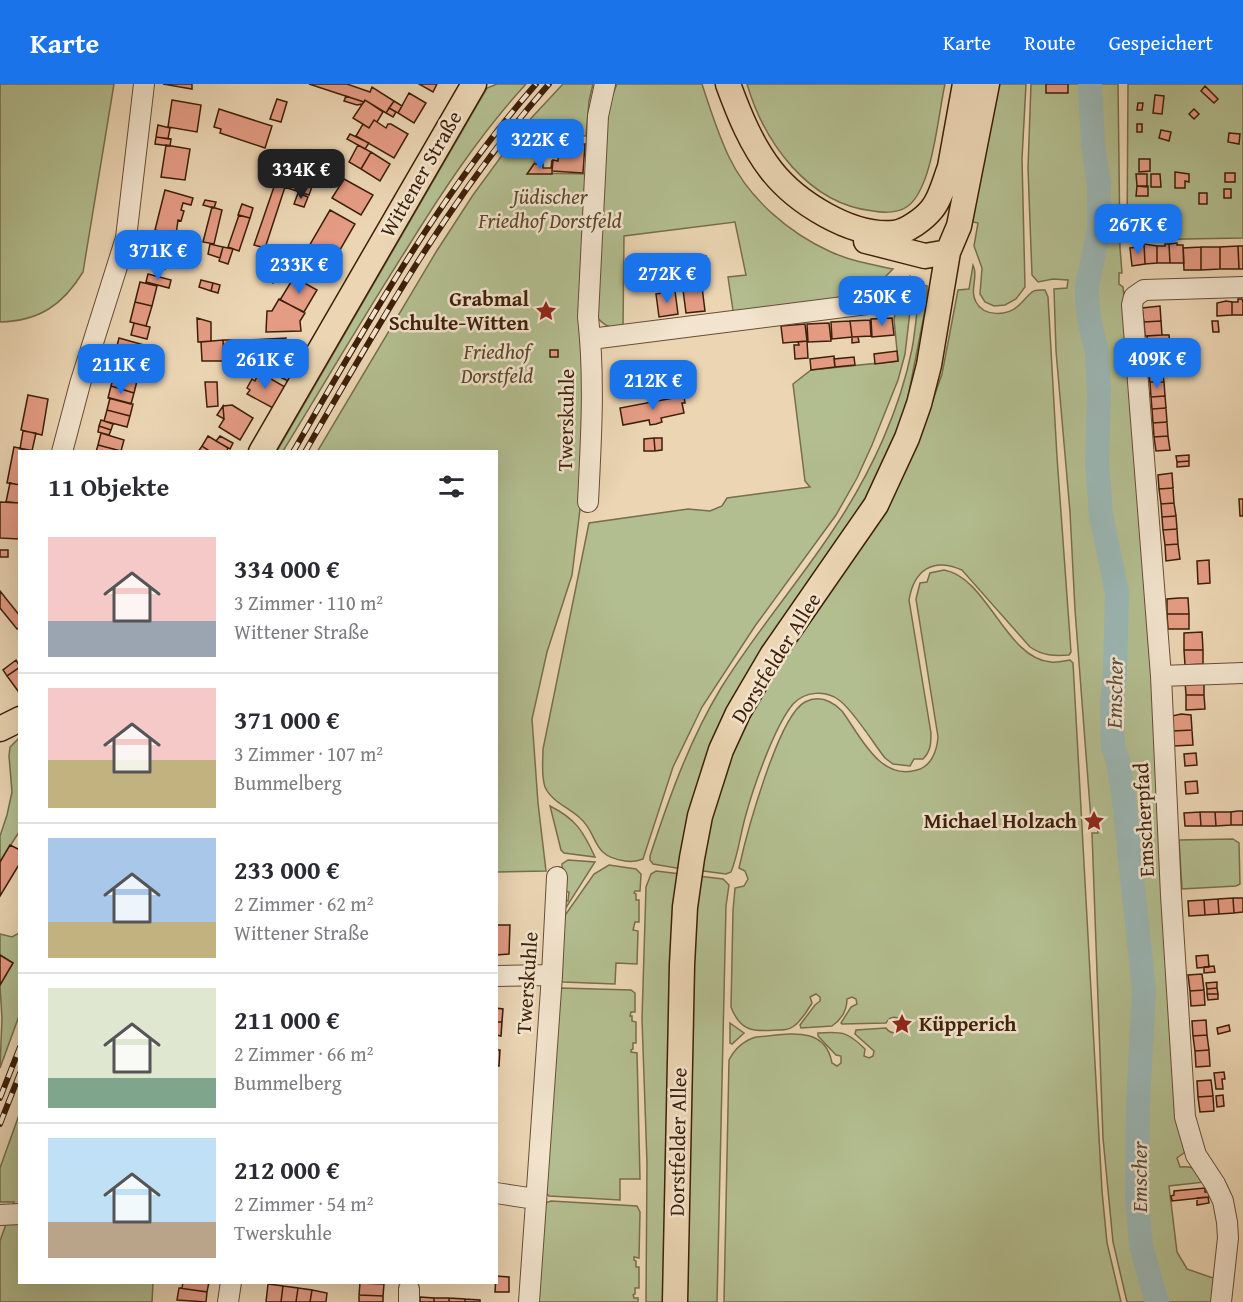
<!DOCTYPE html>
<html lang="de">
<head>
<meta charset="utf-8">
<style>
	body { margin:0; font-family:"Gentium Book Plus",serif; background:#f2f2f3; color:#2b2b33; height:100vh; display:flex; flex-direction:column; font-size:22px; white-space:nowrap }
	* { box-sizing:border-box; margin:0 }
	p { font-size:20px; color:#7c7c81 }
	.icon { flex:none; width:33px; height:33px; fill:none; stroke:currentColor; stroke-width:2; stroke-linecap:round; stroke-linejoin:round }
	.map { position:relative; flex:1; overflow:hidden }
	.drawer { position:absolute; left:18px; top:366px; width:480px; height:834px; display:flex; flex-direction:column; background:#fff; border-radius:0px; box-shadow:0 6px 24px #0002 }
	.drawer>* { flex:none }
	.price { position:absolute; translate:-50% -51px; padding:0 14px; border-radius:12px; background:#1a73e8; color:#fff; font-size:20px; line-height:39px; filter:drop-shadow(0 2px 3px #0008) }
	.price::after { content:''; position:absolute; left:50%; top:36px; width:18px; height:14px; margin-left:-9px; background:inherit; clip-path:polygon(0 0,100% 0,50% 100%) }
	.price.active { background:#222; color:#fff }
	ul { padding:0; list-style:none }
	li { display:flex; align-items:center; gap:18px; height:150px; padding:0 30px }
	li+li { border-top:2px solid #e1e1e2 }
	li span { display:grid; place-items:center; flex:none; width:168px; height:120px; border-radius:0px; color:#555 }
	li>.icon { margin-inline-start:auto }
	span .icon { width:72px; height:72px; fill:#fffc; stroke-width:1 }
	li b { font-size:26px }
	h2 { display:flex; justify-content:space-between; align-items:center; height:72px; padding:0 30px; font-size:26px }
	header { display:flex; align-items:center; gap:36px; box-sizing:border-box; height:84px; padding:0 30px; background:#1a73e8; color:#fff }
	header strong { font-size:28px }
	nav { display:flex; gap:33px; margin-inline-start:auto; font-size:21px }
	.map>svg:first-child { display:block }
</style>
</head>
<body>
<header>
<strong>Karte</strong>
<nav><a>Karte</a><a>Route</a><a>Gespeichert</a></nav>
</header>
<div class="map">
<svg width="1243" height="1218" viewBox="0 0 1243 1218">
	<rect width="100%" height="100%" fill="#ebd5b3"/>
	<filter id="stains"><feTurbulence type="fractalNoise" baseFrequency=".00333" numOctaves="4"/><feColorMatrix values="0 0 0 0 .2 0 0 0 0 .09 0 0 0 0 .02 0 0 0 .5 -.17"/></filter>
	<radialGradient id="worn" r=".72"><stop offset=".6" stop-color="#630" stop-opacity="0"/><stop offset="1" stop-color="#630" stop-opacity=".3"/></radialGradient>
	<path fill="#b3be90" stroke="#786e4c" stroke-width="1.5" d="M0,0H114L83,188C63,221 39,237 0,238Z
		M497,0H526C480,50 442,108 406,166C364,232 324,300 283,367H277L487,4Z
		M563,0H593L589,17L586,52L553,50L528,89L590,90L580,425L572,491L547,568L532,635L538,719L546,787L497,788L496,368H317L436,168L473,111L522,44Z
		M617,0H702C710,25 718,50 729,73C749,115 789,149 831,168C851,177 873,181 893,185L884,194V199L864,208L850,219L734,233L728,193L746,191L735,138L624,152L623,244C611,244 605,243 597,233L608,22Z
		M747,0H945C938,30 933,103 908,122C899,129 884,129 873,127C808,120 764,58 747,0Z
		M995,0H1026L1022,75L1025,203L1016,215L1005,221L994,222L985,218L980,210L982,184L974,162L978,139L969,137Z
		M1031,0H1118L1120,164L1122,189H1119V200L1123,203L1128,252L1188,1066L1177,1074L1180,1083C1195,1081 1198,1087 1205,1098L1169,1102L1177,1168L1187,1185L1216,1195V1218H1127L1113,1158L1103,1054L1092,749H1098L1097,736H1091L1075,526L1070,428L1056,267L1054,205L1067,204L1068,196L1053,195L1038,198L1032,191L1028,84Z
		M1128,0H1243V154L1127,156Z
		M973,181C979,192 969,206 976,218C984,233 1007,232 1018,222C1023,218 1027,212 1032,208C1036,205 1040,206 1045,206L1048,213L1057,373L1071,568L1069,571C1054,572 1043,572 1030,563L962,486C933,473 914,486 909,516L931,649C931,659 931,667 923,675H914L910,682L893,680L885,674C873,659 854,627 839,616C826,606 805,607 793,620C774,643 753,704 745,734C740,752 738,771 731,788L726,790L696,786L708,733L747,628L922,348L942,290L958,206L969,205Z
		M910,192L913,196V202L905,270L898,296L872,361L857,394L836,431L755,542L702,623L673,683L643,775C636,778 632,778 625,777C590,772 599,750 580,734C569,724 551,717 545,703C541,691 543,677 543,665L589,439L688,425L710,427L722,422L727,414L810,403L805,397L793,300L811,286L898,277L894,235L895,230L903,227L906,195Z
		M920,201L927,202V216L908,313L895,355L865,422L768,564L682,785L653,780L650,776V772C669,714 689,657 721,604C756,547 801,496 837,440C871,388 900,326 912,265C916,244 917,222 920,201Z
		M944,486C987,493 1006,575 1051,578C1057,579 1064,577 1070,576L1073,579L1102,1107L1107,1159L1121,1218H724L729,976C735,964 743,957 756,953C786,951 825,940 832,979L837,982L841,979V972L836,971L818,952V949C842,947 848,948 865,965L864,972L869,974L873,972L874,967L855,950L856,946L886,944C891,951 899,950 902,942L899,935C894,932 889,933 886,939L842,940L841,939L851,923L857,920L856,915L852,913L847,915C847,926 842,935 832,942L801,944L800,941L815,921L820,917V913L816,910L810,913L812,919C807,927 802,936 794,942C789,946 783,946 776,946C753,948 740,947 731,923L733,827L735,804L744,802L748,795L745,787L739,784C746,752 778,632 805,618C819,611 832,617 842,627C861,653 880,697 917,686C932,682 937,666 938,653L916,515L920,499L927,498L930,489Z
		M19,654V748L0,778V752L7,731L12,708L9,672L10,663Z
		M550,722C576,735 583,747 595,773L564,769L561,766Z
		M1233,755L1239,759L1240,800L1236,802L1182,805L1179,756Z
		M568,776L595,778L562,830V816L568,817L569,808L563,807L562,780Z
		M609,781L636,785L641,790L640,807H635L634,809L636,810V816H639V838H635L633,846L638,847L637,880L616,879L615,900L563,898L559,896L561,837L594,790Z
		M656,787L723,795L729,801L726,822L717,1218H646L647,1079L642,935L646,803L651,790Z
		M19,849V932L0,984L2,934L0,901L13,879L0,871V850L12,853Z
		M560,904L631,906L635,909V928H631L630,932H632V937L636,938V959H633V965L631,966V968L637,969L640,1095H620V1116L549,1112L544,1107Z
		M730,939L744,949L732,960L730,959Z
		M19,1031L20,1198L153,1199L152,1218H0V1157L14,1118H0V1084Z
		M551,1117L637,1122L640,1128L639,1174L634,1173V1176L636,1177V1183H639V1204H635V1210L633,1211L634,1214H638V1218H538L545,1119Z"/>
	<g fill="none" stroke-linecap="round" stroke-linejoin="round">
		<path stroke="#9bb7b5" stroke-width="24" d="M1090,0L1093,60L1099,102V146L1087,202V216L1090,240L1097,268L1099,312L1097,378L1101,431L1117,509L1115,589L1112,620L1113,664L1118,676L1123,709L1144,906L1138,1019L1137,1115L1141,1162L1157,1218"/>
	</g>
	<path fill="#e59c84" stroke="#3e1f09" stroke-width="1.5" d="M163,0H192V5Z
		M309,0H347L370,8L372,3L394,17L386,29L365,16L364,18Z
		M419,0H437L433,8Z
		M1046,0H1068V9H1046Z
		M1205,2L1218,15L1214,19L1201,7Z
		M409,9L426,19L414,39L398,29Z
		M1155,11L1164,12L1162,30L1153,29Z
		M346,12L364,18L362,20L357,21L344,17Z
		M277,15L287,18L281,38L270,35Z
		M172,16L201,21L197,48L168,43Z
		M365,16L383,28L377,38L374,36L369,44L353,34Z
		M394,17L402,22L398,29L389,24Z
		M1138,19H1143L1142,26H1137Z
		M389,24L396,28L393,33L386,29Z
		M219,25L272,42L265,64L220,49L221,45L214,43Z
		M1194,25L1199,30L1194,35L1189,30Z
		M374,36L386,44L388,40H391L408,50L394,74L356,52L363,40L369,44Z
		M1137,40H1142V48H1137Z
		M158,41L170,44L168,55L156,53Z
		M1161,46L1171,48L1169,57L1159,54Z
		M1229,49L1240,50L1239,60L1228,58Z
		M350,50L369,59L365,65L347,55Z
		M156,53L171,55L170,62L155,60Z
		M572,56L580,57V60H585L583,89L552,87L553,76L558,77L559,59L572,60Z
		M166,61L190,65L185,96L161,93Z
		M358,61L371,68L361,85L349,78Z
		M371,68L390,80L380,97L361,85Z
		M1139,75H1150V87L1139,88Z
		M291,76L318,85L309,111L263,96L268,80L287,86Z
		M552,76V90H527L534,80H543V84H551Z
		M1175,88L1189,90V98L1185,97V104H1175Z
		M1225,89H1235V98H1225Z
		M1136,90H1147V103L1137,102Z
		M1151,90H1160L1161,103H1151Z
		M344,95L373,111L361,131L332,114Z
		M275,100L285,103L265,164L254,161Z
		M1137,102H1148V112H1136Z
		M1224,105H1231V114H1224Z
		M165,106L193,114L191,121L183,119L181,126L184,127L181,137L178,136L176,151L155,146Z
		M298,109L308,113L304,123L294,120Z
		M1199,109H1207V120H1199Z
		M205,116L216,118L214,124L203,121Z
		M242,120L253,124L250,134L238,131Z
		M212,123L222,126L214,160L203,158Z
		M330,126L355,140L326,190L301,176Z
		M239,131L250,134L239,167L228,163Z
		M1155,137H1161V143L1155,144Z
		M155,146L174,151L165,185L145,180Z
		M174,151L193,155L190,166L172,161Z
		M1177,159V161H1183L1184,179H1170L1169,160Z
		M210,160L223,163L220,174L208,170Z
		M1137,160H1144L1145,180L1132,182L1130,164L1137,163Z
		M1144,160L1157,162V179L1145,180Z
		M1165,160H1169L1170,179H1157V162H1165Z
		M1238,162H1243V185H1239Z
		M1238,162L1239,185H1220V163Z
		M223,163L233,165L228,180L219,177Z
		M1201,163V186H1184L1183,164Z
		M1201,163H1220V185L1201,186Z
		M706,172L707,176L688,179L687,174Z
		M276,180L286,185L283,191L273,185Z
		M268,183L279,188L273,199L262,193Z
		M148,190L171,196L169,204L146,198Z
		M689,191L690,205L683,206L681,192Z
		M294,193L317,206L304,228L280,216Z
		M201,196L213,199L211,207L199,203Z
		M140,198L157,202L152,222L135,218Z
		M213,199L220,201L218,209L211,207Z
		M675,199V207L664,208L662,201Z
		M702,203L705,227L686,229L683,206Z
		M675,207L678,230L659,233L656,210Z
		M279,215L305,229L300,237L301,247L266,248L267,227H272Z
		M1238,215H1242L1243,218V231H1232V218H1238Z
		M1226,217L1232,218V231L1217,232V219Z
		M135,218L152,222L146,242L130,238Z
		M1160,222L1161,237L1144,238L1142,224Z
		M197,234L211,238V257L198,258Z
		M892,234L894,251L872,253L871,235Z
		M870,236L871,252L852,253L850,237Z
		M850,237L852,253L832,255L831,238Z
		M1161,237L1162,251L1145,252L1144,238Z
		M1212,237H1218L1219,248H1213Z
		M134,239L150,243L147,255L131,251Z
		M829,239L831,257L808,258L807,240Z
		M805,240L807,257L783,259L781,242Z
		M1162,251H1169L1171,270L1149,272L1147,252Z
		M852,253H858L859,258L852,259Z
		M119,254L144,261L141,273L116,266Z
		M286,254L282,266L300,276L288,297L270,288L272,285L264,280L266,276L263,274L269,265L250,266L249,256Z
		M223,256H249L250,271L224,272Z
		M223,256L224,277H202L201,258Z
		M807,257L808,274L795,275L794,261H799L798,258Z
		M116,266L141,273L138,284L113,278Z
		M550,266H558V273H550Z
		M897,267L898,277L875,280L874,270Z
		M1186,271L1187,275L1174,276V272Z
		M224,272H230V282H224Z
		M834,272L835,283L811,286L810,275Z
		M854,273L855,281L835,283L834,275Z
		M1187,275V283H1175L1174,276Z
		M113,284L124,287L123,293L111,290Z
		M1162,284L1164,298H1150L1148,285Z
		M259,288L285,303L273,324L247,310L250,306L247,304L252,295L255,297Z
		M114,291L137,297L134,309L111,302Z
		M205,298H217L218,322L207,323Z
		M1150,298H1164L1165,312L1151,313Z
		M111,302L134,309L131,320L108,314Z
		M28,311L48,315L42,351L21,346Z
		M684,312L685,319H682L684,329L661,334L662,338L656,340L650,341L649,336L623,341L620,324Z
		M1165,312L1166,324L1152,325L1151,313Z
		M110,314L133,320L130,332L107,326Z
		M232,321L253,334L240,356L219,343L224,335L223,322Z
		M223,322L224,335L217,331Z
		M1166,324L1167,338L1153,339L1152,325Z
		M107,326L130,332L127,343L104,337Z
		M101,336L113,340L111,346L99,342Z
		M1167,338L1168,352L1154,353L1153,339Z
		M99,342L111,346L109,351L98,348Z
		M23,347L36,349L32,367L20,365Z
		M101,349L124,356L121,367L98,361Z
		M208,352L228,364L226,368H211L202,362Z
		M220,352L233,359L230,365L216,357Z
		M1168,352L1170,366L1156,367L1154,353Z
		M654,354L655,367H644V355Z
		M654,354H662V366L655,367Z
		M98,361L121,367V368H96Z
		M202,362L211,368H198Z
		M14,363L34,367L20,368V401L7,399Z
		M1189,371V377L1177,378L1176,372Z
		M1189,377V382L1177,383V378Z
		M1172,389L1173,404L1159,405L1158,391Z
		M10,399L20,401L19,419L6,418Z
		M1173,404L1174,419L1161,420L1159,405Z
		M1239,415H1243V432H1240Z
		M0,418L20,419L19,455L0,454Z
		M1174,419L1176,432L1162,433L1161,420Z
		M1176,432L1177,445L1163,446L1162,433Z
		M1177,445L1178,460L1165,461L1163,446Z
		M1178,460L1180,475L1166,477L1165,461Z
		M0,466H8V473H0Z
		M1209,476L1210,499L1198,500L1197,477Z
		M0,507L20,532V543L17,545L0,524Z
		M1179,514H1188L1189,530H1167V515Z
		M1167,530H1189V545H1168Z
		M1202,548L1203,566H1184V549Z
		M1184,566H1203V580L1185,581Z
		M16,576L20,583L7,592L3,586Z
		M20,583V606L18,607L7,592Z
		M1204,596V611H1186L1185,597Z
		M1186,611H1204L1205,625L1186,626Z
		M1181,630L1191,631L1192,646L1173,647L1172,632Z
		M1192,646L1193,661L1174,662L1173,647Z
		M1196,669L1197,681L1185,682L1184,670Z
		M1197,697L1198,709L1186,710L1185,698Z
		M1238,727H1243V741H1231V728Z
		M1200,728H1215L1216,742H1201Z
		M1200,728L1201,742H1185L1184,729Z
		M1215,728H1231V741L1216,742Z
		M10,761L20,766V779L0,812V778Z
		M1233,814L1234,829L1219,830L1218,815Z
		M1233,814H1243V828L1234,829Z
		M1218,815L1219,830L1205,831L1204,816Z
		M1204,816L1205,831L1189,832L1188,817Z
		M496,841H510L509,870L496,871Z
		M0,871L13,879L0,901Z
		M1208,871L1209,883L1197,884L1196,872Z
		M1214,882L1215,888L1204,889V883Z
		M1202,890L1204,906L1190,907L1188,891Z
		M1217,898V904L1207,905L1206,899Z
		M1217,904L1218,910H1207V905Z
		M1204,906L1205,921L1191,922L1190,907Z
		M1207,910H1218V915L1208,916Z
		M496,924L503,925L502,938H496Z
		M1206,936L1207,951L1193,952L1192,937Z
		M496,938H502L501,952L496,951Z
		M1229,941L1230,947L1218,950L1217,944Z
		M1207,951L1209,966L1195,967L1193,952Z
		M496,966H500L499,982H496Z
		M1209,966L1210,982L1196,983L1195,967Z
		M1224,988L1225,995H1222L1223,1005H1216L1214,989Z
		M1211,996L1213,1012L1198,1013L1197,997Z
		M1223,1011L1224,1022L1217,1023L1216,1012Z
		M1213,1012L1214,1027L1200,1028L1198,1013Z
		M1205,1104V1108H1209V1113L1172,1117L1171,1112L1174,1111V1107Z
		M1208,1113L1209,1119L1197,1121V1114Z
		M496,1192L509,1193V1208H495Z
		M183,1198H209L207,1208L179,1204H182Z
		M360,1199L384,1200L383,1212L359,1211Z
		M268,1200L283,1202L281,1218H266Z
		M283,1202L298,1204L296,1218H281Z
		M179,1204L207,1208L206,1218L177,1216Z
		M298,1204L312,1206L310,1218H296Z
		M312,1206L327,1209L326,1218H310Z
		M359,1211L383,1212V1218H359Z
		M420,1213L434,1214V1218H420Z
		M434,1214H449V1218H434Z
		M449,1214L465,1215V1218H449Z
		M465,1215L480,1216V1218H465Z"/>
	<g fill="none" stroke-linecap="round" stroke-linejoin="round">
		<defs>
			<path id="minor" d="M591,255L883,218
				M62,368L80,300L126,154L144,0
				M588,418C591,357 595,294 588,233L598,32L605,0
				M1161,592L1243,589
				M496,892L552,891
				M496,1109L535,1115
				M0,1131L20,1130
				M228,1218L231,1198
				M409,1218V1205
				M529,1218L552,891L557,793
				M1221,1218L1228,1154L1227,1138L1223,1117L1215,1100L1196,1071L1185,1033L1171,811L1161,592L1132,221L1134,213L1144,206L1243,203"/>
			<path id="major" d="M728,0C739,30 751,60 771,86C796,118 851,153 894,149C906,148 924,135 932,125C941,114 945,96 950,83
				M949,98L950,83L965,0
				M866,157L925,172L948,168
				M261,368L474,0
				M0,645L20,635
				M675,1218L682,881L685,823L692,774L700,732L721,666L738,629L772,571L876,421L907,354L919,320L929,281L948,168L959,142L987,0"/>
		</defs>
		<use href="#minor" stroke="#694c34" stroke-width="22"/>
		<use href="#major" stroke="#3e1f09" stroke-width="27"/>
		<use href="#minor" stroke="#f2e4ce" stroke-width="20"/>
		<use href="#major" stroke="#ebd5b3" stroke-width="24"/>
		<defs>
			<path id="rail" d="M293,368C367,240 439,111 536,0
				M305,368C379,240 451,111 549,0
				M0,1014L20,963
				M0,1040L20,989"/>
		</defs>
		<use href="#rail" stroke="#3e1f09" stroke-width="6"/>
		<use href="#rail" stroke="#f2e4ce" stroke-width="4" stroke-dasharray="11" stroke-linecap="butt"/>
	</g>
	<defs>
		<symbol id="sight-bare" viewBox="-9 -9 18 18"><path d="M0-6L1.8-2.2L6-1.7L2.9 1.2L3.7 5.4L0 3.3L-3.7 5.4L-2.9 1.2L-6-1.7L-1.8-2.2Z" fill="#8f2418" stroke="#f2e4ce" stroke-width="2.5" paint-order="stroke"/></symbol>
	</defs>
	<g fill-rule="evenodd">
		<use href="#sight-bare" x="531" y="212" width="30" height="30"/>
		<use href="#sight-bare" x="1079" y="722" width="30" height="30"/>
		<use href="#sight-bare" x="887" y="925" width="30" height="30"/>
	</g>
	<g text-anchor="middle" stroke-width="5" stroke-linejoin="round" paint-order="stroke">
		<g font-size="21" fill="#3e1f09" stroke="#f2e4ce">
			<text transform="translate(421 90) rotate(-60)" y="7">Wittener Straße</text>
			<text transform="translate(566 336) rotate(-89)" y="7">Twerskuhle</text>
			<text transform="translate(776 574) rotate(-58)" y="7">Dorstfelder Allee</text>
			<text transform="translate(1144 736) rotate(-93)" y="7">Emscherpfad</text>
			<text transform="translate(527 899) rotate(-86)" y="7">Twerskuhle</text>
			<text transform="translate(678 1058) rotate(-89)" y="7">Dorstfelder Allee</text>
		</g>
		<g font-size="21" font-style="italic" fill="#5b472b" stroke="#f2e4ce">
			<text x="550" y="120">Jüdischer<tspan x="550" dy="24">Friedhof Dorstfeld</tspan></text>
			<text x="497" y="275">Friedhof<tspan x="497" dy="24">Dorstfeld</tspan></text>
		</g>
		<g font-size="21" font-weight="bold" fill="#3e1f09" stroke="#f2e4ce" text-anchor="end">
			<text x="529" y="222">Grabmal<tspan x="529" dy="24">Schulte-Witten</tspan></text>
			<text x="1077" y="744">Michael Holzach</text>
			<text x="919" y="947" text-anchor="start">Küpperich</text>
		</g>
		<g font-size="22" font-style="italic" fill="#5a4d3d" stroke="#f2e4ce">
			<text transform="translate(1114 609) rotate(-89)" y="8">Emscher</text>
			<text transform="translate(1139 1093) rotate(-90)" y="8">Emscher</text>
		</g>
	</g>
	<rect width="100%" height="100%" filter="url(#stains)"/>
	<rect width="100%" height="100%" fill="url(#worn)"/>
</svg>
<b class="price" style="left:540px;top:86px">322K €</b>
<b class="price active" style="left:301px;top:116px">334K €</b>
<b class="price" style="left:1138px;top:171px">267K €</b>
<b class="price" style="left:158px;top:197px">371K €</b>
<b class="price" style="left:299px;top:211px">233K €</b>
<b class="price" style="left:667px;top:220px">272K €</b>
<b class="price" style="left:882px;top:243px">250K €</b>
<b class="price" style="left:1157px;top:305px">409K €</b>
<b class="price" style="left:265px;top:306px">261K €</b>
<b class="price" style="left:121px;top:311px">211K €</b>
<b class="price" style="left:653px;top:327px">212K €</b>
<section class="drawer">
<h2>11 Objekte<svg class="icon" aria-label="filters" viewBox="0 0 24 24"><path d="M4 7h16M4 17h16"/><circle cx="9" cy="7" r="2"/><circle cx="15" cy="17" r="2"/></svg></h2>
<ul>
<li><span style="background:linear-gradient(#f6c9c9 70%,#9aa5b1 0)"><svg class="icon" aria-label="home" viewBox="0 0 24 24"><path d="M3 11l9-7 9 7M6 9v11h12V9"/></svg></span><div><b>334 000 €</b><p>3 Zimmer · 110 m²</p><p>Wittener Straße</p></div></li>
<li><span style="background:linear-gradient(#f6c9c9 60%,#c2b280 0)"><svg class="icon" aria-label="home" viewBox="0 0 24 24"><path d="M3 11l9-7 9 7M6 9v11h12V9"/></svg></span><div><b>371 000 €</b><p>3 Zimmer · 107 m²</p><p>Bummelberg</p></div></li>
<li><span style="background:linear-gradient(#a9c7e8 70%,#c2b280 0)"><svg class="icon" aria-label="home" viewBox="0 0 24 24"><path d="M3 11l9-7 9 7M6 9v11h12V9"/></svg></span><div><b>233 000 €</b><p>2 Zimmer · 62 m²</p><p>Wittener Straße</p></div></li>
<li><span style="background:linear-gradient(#dfe7d0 75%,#7fa58c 0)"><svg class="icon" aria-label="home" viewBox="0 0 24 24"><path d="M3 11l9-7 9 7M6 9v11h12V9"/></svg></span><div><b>211 000 €</b><p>2 Zimmer · 66 m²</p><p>Bummelberg</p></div></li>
<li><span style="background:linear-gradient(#bfe0f5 70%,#b9a48a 0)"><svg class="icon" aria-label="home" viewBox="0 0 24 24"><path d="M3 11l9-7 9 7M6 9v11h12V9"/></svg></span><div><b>212 000 €</b><p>2 Zimmer · 54 m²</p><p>Twerskuhle</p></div></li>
</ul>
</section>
</div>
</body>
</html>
